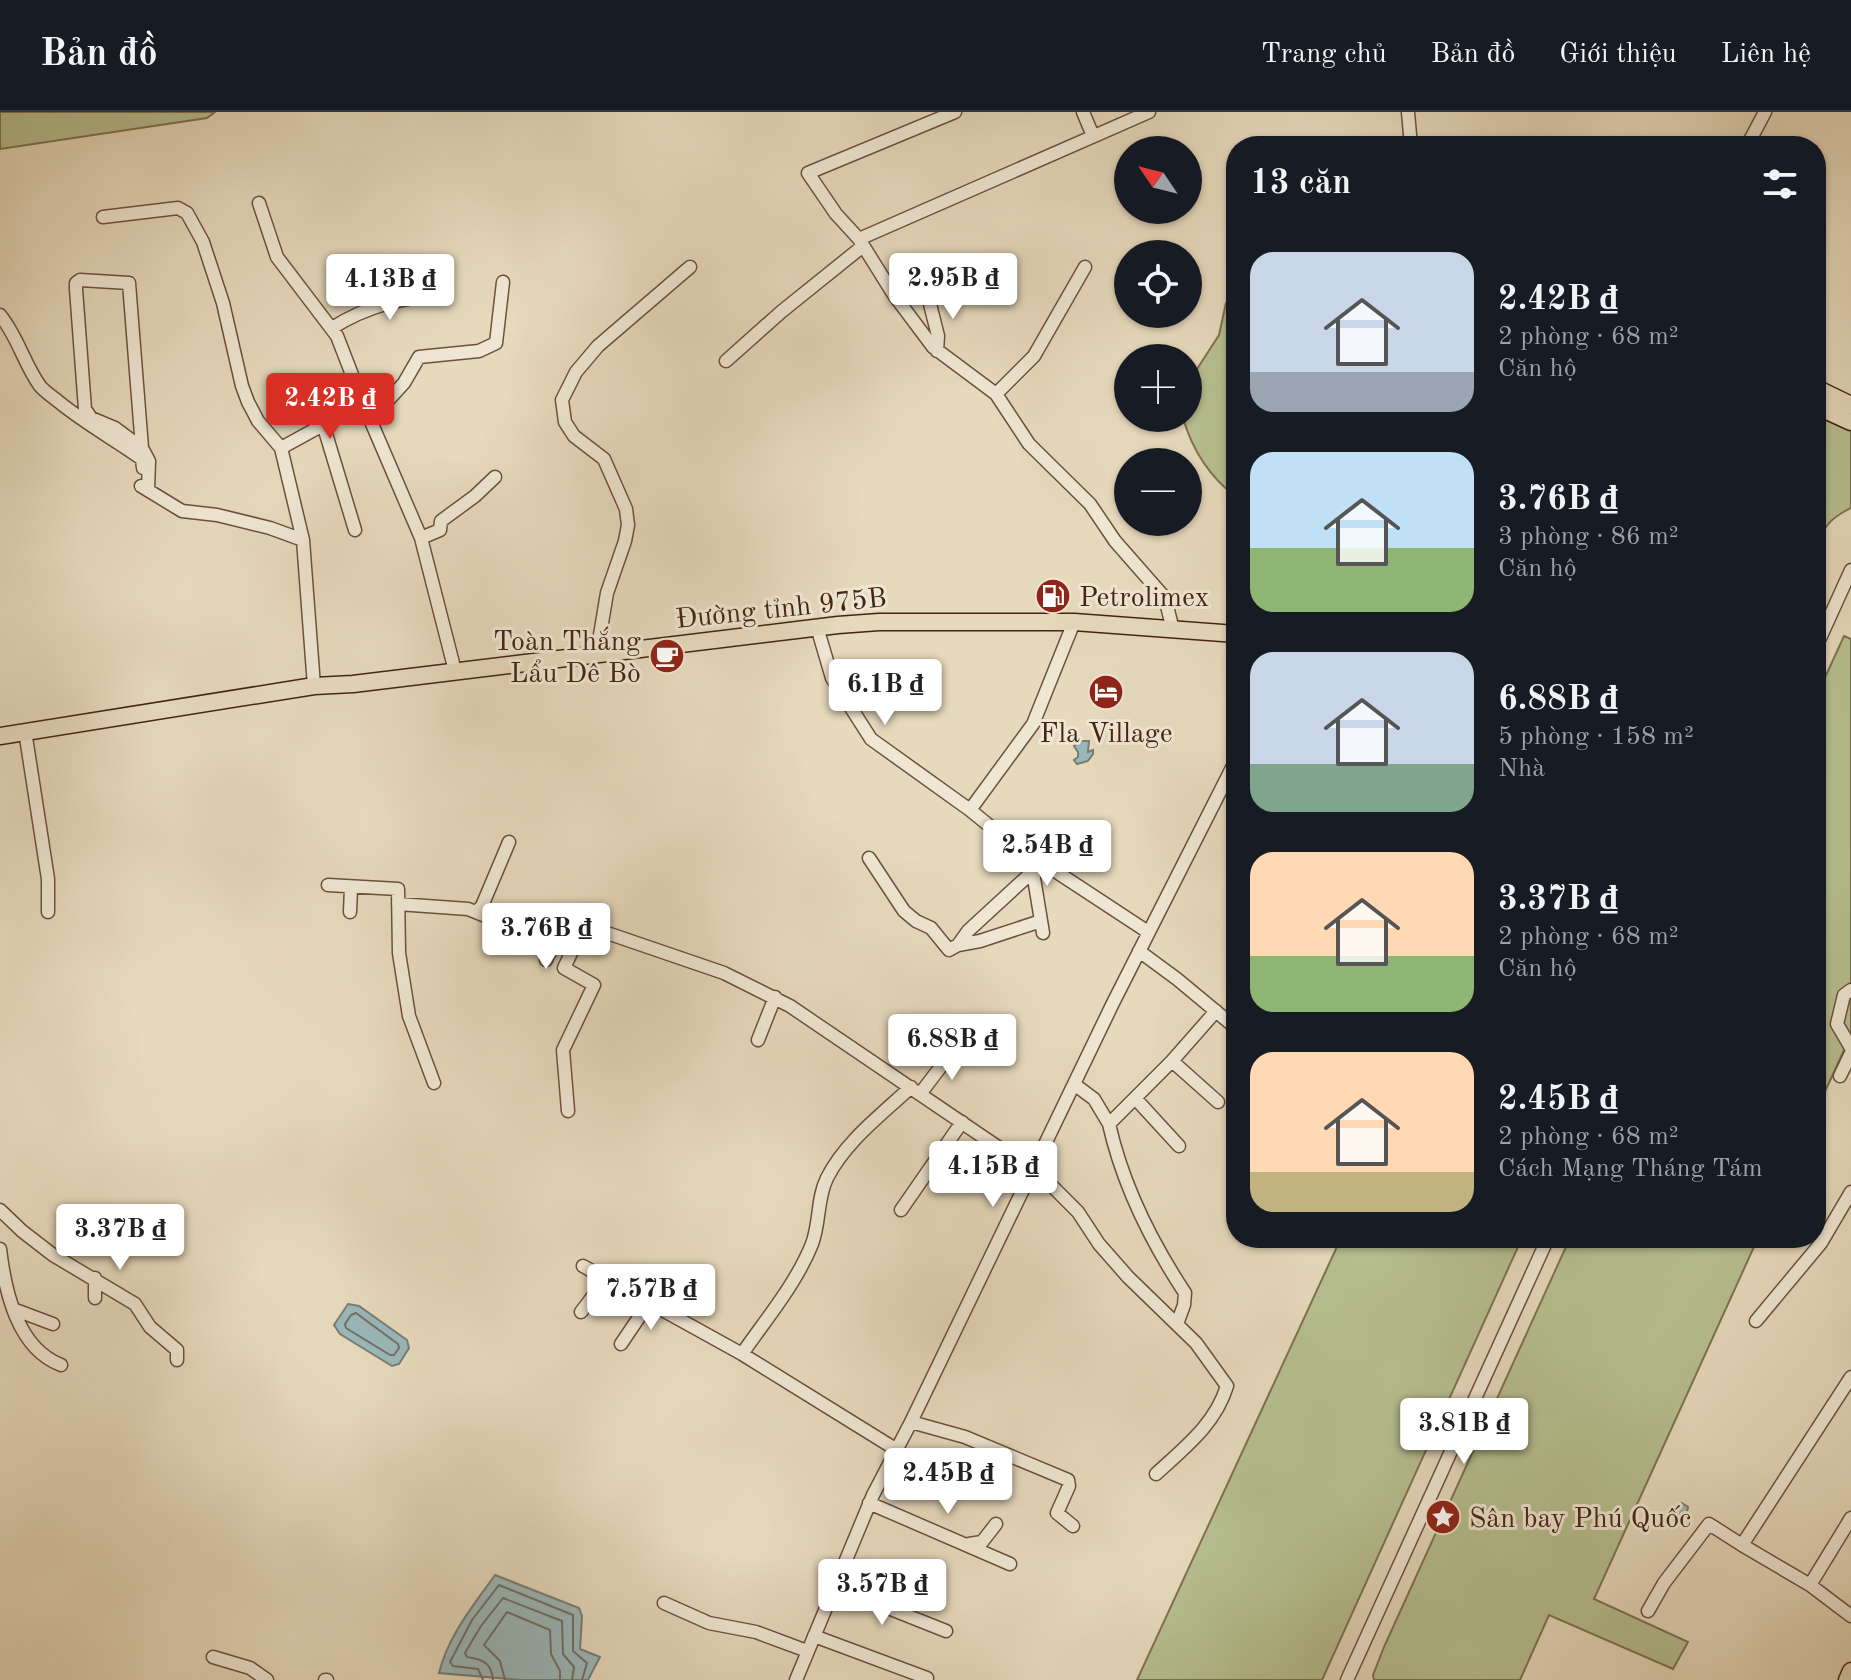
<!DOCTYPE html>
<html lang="vi">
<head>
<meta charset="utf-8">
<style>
	body { margin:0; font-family:"Old Standard TT",serif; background:#242831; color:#f1f3f6; height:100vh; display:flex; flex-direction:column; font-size:30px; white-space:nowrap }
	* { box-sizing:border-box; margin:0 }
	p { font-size:26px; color:#9ea1a6 }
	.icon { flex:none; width:44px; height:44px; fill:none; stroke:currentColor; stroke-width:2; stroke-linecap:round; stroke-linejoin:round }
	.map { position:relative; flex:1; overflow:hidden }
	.drawer { position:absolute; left:1226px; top:24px; width:600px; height:1112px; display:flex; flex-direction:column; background:#171b24; border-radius:32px; box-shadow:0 2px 6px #0004 }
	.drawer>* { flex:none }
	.needle { width:52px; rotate:305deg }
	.controls { position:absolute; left:1114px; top:24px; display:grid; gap:16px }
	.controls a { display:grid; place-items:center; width:88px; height:88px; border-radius:50%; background:#171b24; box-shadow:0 2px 6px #0004; font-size:40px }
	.price { position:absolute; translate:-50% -68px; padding:0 18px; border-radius:8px; background:#fff; color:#222; font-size:26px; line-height:52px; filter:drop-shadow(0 2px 4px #0008) }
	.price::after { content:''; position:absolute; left:50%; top:48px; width:24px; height:18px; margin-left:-12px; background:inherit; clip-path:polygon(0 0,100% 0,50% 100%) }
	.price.current { background:#d93025; color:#fff }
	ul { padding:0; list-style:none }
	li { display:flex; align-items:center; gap:24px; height:200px; padding:0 24px }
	li span { display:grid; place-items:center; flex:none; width:224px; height:160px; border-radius:24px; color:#555 }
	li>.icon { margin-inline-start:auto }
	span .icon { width:96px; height:96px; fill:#fffc; stroke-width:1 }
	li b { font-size:34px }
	h2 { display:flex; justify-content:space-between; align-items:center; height:96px; padding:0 24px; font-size:34px }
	header { display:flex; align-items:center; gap:48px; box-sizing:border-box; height:112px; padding:0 40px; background:#171b24; border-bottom:2px solid #363941 }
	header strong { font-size:38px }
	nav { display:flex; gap:44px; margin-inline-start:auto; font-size:28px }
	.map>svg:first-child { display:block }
</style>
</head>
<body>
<header>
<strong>Bản đồ</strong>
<nav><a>Trang chủ</a><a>Bản đồ</a><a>Giới thiệu</a><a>Liên hệ</a></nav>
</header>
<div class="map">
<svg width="1851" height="1568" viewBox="0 0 1851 1568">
	<rect width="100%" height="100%" fill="#e6d9bc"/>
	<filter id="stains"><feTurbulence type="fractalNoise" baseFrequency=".0025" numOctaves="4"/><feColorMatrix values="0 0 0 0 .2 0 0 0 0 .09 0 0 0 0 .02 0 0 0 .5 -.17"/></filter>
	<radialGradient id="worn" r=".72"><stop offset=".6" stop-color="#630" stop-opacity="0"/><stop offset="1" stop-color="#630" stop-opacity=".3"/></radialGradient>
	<path fill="#b6bf90" stroke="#7e7250" stroke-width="2" d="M0,0H215L207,6L0,37Z
		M1236,185V385C1210,365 1192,337 1183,306H1188V271L1219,223L1226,191Z
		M1816,301L1851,315V396C1801,420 1832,443 1816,479Z
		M1844,524L1851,527V923L1816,999V585Z
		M1341,1126H1522L1322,1568H1137Z
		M1570,1126H1758L1594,1487L1688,1530L1673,1557L1549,1503L1520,1568H1374L1373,1563L1384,1535Z"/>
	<path fill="#9ab8ba" stroke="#787d76" stroke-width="2" d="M1083,629H1089L1088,640L1093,638V642L1088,649L1077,652L1074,648L1078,645V640L1074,634Z
		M348,1192L359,1194L407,1228L409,1236L399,1252L392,1254L340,1222L334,1213Z
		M1682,1391L1688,1395L1687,1400L1674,1413L1669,1407L1675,1394Z
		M495,1463L579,1496L582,1504L580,1537L600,1545L588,1568H521L439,1561C448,1524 473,1494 495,1463Z"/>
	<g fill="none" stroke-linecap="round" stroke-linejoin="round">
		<path stroke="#706e66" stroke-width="2" d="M356,1201L398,1232L399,1236L394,1243H390L346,1216L345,1212L351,1203Z
			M483,1568L478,1557L453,1554L450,1550L472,1508L499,1473L573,1503V1539L587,1551L582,1568
			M493,1568C492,1551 482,1547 467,1545L465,1541L481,1514L503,1486L562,1509L563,1542L574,1555L572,1568
			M505,1568L500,1549L484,1533L507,1500L550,1518L551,1542L560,1559V1568"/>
		<defs>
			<path id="minor" d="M955,0L808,61L836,102L859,127L894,183L933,235L996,282L1029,332L1090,392L1115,429L1165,486L1173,518
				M1083,0L1093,24
				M1408,0L1411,34
				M1747,34L1765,0
				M259,91L277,145L337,224L363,291L421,426L455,559
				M103,105L178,96L187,101L203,130L223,191L242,274L248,290L258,309L281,336L303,428L314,574
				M859,127L1149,0
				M928,184L938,224L937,239
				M0,203C18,225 24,252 40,274C45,280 53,285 59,290C86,312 114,327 142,347L143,356
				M332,216C365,195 405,183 444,185
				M726,249L781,200L863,134
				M996,282L1034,244L1085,155
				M309,296L319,315
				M370,308L404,271L419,245L479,239L496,231L503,170
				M323,312L355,418
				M142,336L115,316L91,306L85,297L76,177V171L80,168L129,171L142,336L149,349L148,378
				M281,336L363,291
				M141,374L182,399L217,403L270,416L303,428
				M421,426L440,418L441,409L475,384L495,365
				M817,515L832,566L871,627L970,698L1002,724L1148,820
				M1816,535L1851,458
				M597,541L607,481L625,429L628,413L626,397L604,347L574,324L565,310L562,288L576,260L598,234L690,155
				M25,619L48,767V800
				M970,698L1033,612L1074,510
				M869,746L904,799L916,809L931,816L949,838L958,833L968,819L1043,750
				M1033,760L1043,821
				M328,773L398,777L399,841L409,904L434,971
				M398,792L468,797L503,811L526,816L610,822L724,861L790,894L1045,1067L1078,1100L1099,1132L1128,1165L1196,1231L1227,1274C1215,1313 1184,1336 1156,1362
				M477,799L482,794L509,730
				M350,800L351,776
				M958,833L980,829L1041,809
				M1139,839L1177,867L1236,916
				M546,848L560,819
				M1851,878L1844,883L1837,912L1851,936
				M758,928L775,885
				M1172,949L1218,990
				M1840,964L1851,941
				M1074,972L1094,987L1109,1012L1172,949L1216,899
				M920,982L955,936
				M1135,986L1179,1034
				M568,999L563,938L594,873L564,856L581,820
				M1109,1012C1123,1074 1150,1128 1185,1181L1184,1193L1177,1212
				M0,1098L22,1119L53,1143L135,1192L150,1215L177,1238V1248
				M901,1098L962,1010
				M0,1137C5,1179 17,1236 61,1253
				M583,1154L742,1242L897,1338
				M95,1186V1166
				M13,1197L53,1212
				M581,1200L607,1166
				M1756,1209L1821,1131L1851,1080
				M621,1232L650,1189
				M742,1242C766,1207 796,1172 812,1132C820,1111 817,1086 827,1066C845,1030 881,1003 911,975
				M1851,1265L1742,1433L1810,1473L1851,1504
				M911,1310L965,1325L1068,1368L1069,1374L1057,1401L1073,1414
				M869,1391L1010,1452
				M969,1432L982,1430L996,1412
				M1810,1473L1851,1406
				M833,1474L946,1519
				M664,1491L709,1511L756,1520L807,1539
				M1648,1499L1664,1471L1709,1412L1742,1433
				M814,1524L927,1566
				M213,1545L250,1556L267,1568
				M325,1568H327
				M796,1568L873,1383L911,1310L1113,891L1236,648
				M1347,1568L1548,1126"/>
			<path id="major" d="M1816,276L1851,293
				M1816,294L1851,310
				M0,624L314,574L353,572L838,513L879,510H1074L1236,522
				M1847,1568L1851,1559"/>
		</defs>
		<use href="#minor" stroke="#6d513c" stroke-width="15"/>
		<use href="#major" stroke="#452411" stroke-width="19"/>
		<use href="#minor" stroke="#efe6d3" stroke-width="12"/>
		<use href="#major" stroke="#e6d9bc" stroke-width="16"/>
	</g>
	<defs>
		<symbol id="fuel-disc" viewBox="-11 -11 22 22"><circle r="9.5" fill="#8f2418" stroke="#efe6d3"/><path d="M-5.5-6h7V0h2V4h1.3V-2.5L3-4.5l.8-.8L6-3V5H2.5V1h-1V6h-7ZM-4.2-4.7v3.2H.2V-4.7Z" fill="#fff"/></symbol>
		<symbol id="cafe-disc" viewBox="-11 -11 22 22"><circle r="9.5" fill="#8f2418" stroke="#efe6d3"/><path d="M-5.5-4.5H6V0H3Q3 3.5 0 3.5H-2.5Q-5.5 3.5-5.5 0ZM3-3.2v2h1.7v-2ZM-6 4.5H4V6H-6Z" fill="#fff"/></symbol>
		<symbol id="hotel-disc" viewBox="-11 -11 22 22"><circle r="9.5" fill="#8f2418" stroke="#efe6d3"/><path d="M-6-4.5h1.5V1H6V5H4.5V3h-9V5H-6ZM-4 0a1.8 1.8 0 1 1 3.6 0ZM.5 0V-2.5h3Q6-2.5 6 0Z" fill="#fff"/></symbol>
		<symbol id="sight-disc" viewBox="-11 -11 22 22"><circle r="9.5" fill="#8f2418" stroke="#efe6d3"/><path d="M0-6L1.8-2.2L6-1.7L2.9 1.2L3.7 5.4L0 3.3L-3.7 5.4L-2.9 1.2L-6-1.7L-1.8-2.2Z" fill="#fff"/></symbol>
	</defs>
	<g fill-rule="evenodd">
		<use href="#fuel-disc" x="1033" y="464" width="40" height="40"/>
		<use href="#cafe-disc" x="647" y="524" width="40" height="40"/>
		<use href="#hotel-disc" x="1086" y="560" width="40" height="40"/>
		<use href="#sight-disc" x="1423" y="1385" width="40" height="40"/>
	</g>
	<g text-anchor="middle" stroke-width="6" stroke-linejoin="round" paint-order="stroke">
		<g font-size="28" fill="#452411" stroke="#efe6d3" text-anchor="start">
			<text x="1079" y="494">Petrolimex</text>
			<text x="641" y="538" text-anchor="end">Toàn Thắng<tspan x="641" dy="32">Lẩu Dê Bò</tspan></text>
			<text x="1106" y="630" text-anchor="middle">Fla Village</text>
			<text x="1469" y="1415">Sân bay Phú Quốc</text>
		</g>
		<g font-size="28" fill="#452411" stroke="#efe6d3">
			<text transform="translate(781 495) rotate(-6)" y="10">Đường tỉnh 975B</text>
		</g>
	</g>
	<rect width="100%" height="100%" filter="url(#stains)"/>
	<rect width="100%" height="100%" fill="url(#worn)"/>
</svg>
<div class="controls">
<a><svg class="needle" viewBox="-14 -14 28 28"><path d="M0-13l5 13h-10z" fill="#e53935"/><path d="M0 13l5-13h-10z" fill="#9ea1a6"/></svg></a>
<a><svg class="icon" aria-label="locate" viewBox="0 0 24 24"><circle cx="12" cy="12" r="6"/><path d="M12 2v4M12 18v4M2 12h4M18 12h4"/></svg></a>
<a>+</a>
<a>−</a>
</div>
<b class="price" style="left:953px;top:209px">2.95B ₫</b>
<b class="price" style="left:390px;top:210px">4.13B ₫</b>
<b class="price current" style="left:330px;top:329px">2.42B ₫</b>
<b class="price" style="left:885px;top:615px">6.1B ₫</b>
<b class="price" style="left:1047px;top:776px">2.54B ₫</b>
<b class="price" style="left:546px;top:859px">3.76B ₫</b>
<b class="price" style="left:952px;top:970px">6.88B ₫</b>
<b class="price" style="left:993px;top:1097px">4.15B ₫</b>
<b class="price" style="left:120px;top:1160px">3.37B ₫</b>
<b class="price" style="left:651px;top:1220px">7.57B ₫</b>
<b class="price" style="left:1464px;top:1354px">3.81B ₫</b>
<b class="price" style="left:948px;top:1404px">2.45B ₫</b>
<b class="price" style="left:882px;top:1515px">3.57B ₫</b>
<section class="drawer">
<h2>13 căn<svg class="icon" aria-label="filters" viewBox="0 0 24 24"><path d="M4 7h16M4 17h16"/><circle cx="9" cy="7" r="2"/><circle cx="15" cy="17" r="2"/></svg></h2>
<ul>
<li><span style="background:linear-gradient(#c9d6e8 75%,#9aa5b1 0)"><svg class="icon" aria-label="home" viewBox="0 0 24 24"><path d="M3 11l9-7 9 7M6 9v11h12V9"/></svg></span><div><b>2.42B ₫</b><p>2 phòng · 68 m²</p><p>Căn hộ</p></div></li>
<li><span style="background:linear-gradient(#bfe0f5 60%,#8fb573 0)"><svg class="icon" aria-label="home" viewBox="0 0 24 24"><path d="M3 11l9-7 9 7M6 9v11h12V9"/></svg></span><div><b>3.76B ₫</b><p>3 phòng · 86 m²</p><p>Căn hộ</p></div></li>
<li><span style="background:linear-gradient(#c9d6e8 70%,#7fa58c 0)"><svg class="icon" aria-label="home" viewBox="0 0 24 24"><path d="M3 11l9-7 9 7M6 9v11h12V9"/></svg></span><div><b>6.88B ₫</b><p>5 phòng · 158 m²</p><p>Nhà</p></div></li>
<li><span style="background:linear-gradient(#ffd9b3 65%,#8fb573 0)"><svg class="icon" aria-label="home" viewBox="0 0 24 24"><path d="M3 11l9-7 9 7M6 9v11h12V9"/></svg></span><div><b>3.37B ₫</b><p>2 phòng · 68 m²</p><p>Căn hộ</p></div></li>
<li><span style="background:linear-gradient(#ffd9b3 75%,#c2b280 0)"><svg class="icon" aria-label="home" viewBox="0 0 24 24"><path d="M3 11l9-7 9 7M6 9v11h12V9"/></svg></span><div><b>2.45B ₫</b><p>2 phòng · 68 m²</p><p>Cách Mạng Tháng Tám</p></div></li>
</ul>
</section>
</div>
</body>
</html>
